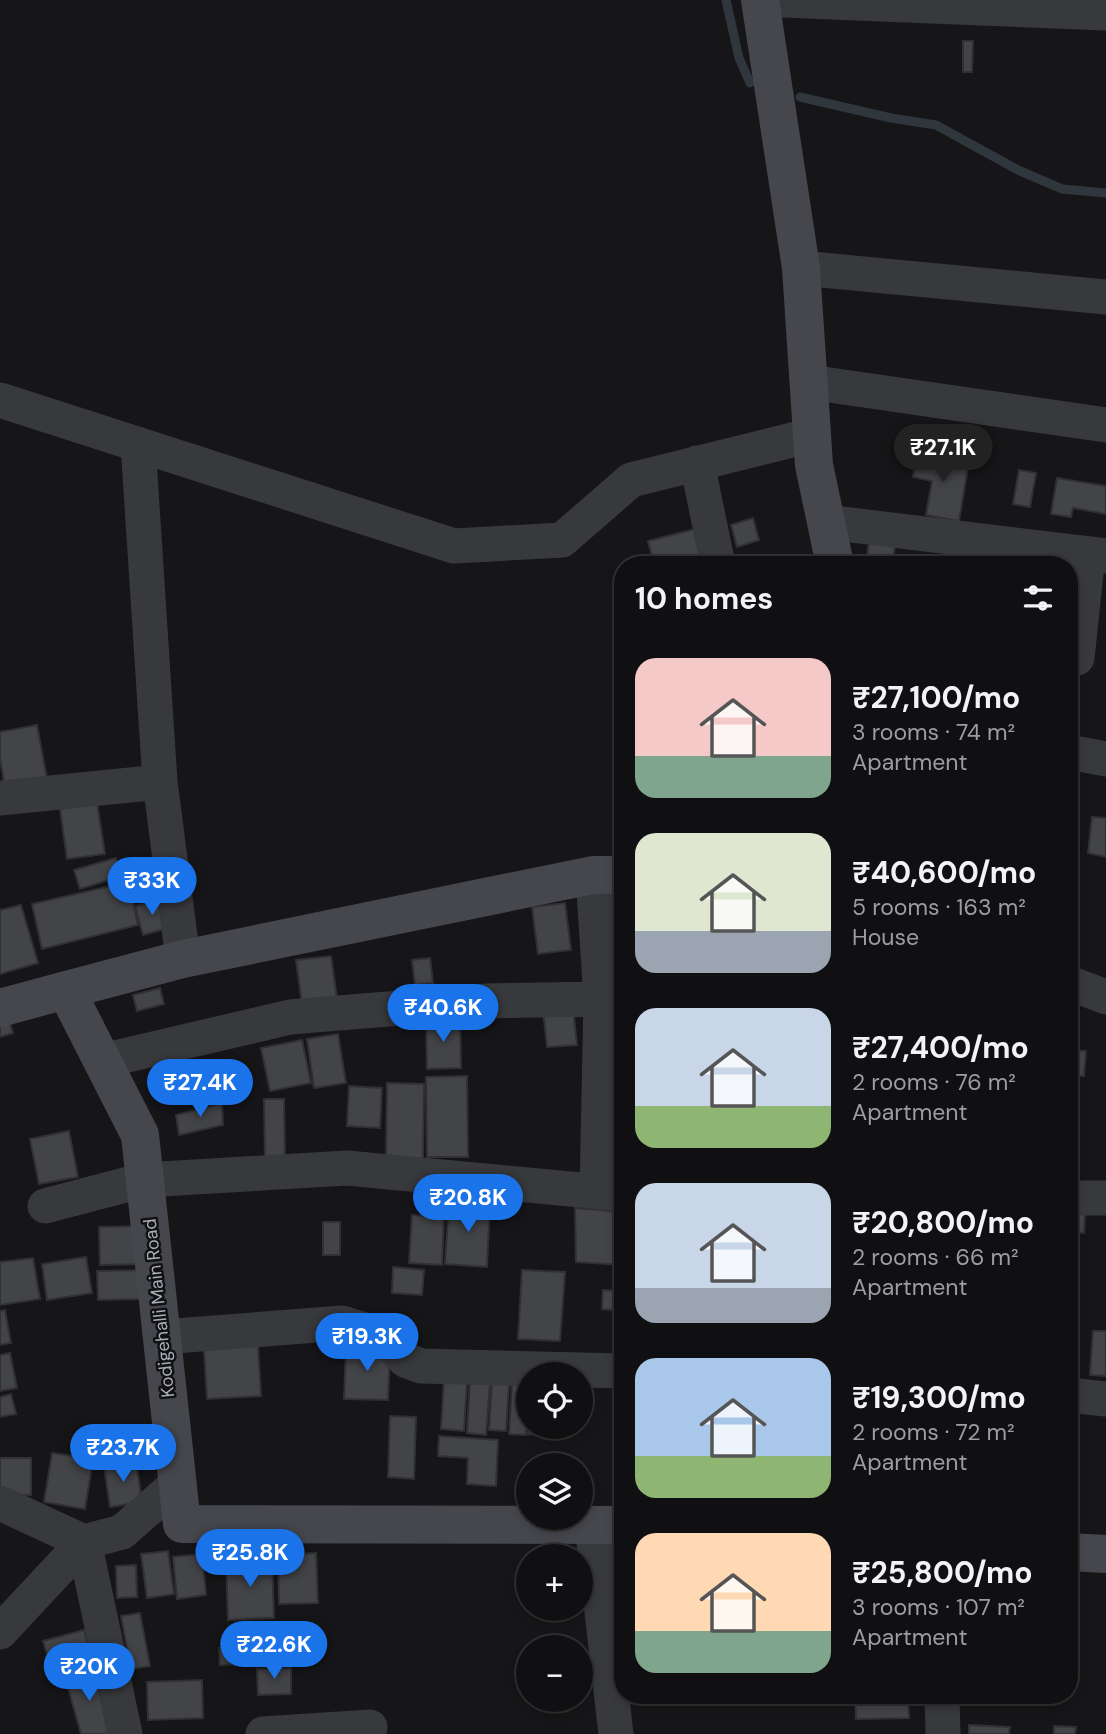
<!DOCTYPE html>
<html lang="en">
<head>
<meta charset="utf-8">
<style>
	body { margin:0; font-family:"DM Sans",sans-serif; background:#19191b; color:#f1f3f6; height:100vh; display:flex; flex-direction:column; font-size:26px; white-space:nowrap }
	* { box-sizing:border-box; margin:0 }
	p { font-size:23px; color:#9c9d9f }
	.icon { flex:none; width:38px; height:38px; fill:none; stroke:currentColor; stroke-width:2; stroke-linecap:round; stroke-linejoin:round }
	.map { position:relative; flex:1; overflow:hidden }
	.side { position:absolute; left:614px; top:556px; width:464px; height:1148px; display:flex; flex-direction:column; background:#101012; border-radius:28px; box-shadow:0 4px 10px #0003,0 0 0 2px #303032 }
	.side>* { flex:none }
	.buttons { position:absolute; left:516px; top:1362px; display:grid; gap:14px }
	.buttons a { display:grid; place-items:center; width:77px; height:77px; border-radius:50%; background:#101012; box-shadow:0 4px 10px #0003,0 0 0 2px #303032; font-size:35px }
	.price { position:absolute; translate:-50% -60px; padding:0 16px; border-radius:24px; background:#1a73e8; color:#fff; font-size:23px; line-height:46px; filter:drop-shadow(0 2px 4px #0008) }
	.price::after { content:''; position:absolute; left:50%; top:42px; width:21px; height:16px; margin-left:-10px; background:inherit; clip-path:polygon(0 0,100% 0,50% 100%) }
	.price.selected { background:#222; color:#fff }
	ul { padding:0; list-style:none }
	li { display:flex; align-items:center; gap:21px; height:175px; padding:0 21px }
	li span { display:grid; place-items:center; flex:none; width:196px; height:140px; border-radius:21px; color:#555 }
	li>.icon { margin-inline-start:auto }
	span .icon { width:84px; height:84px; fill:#fffc; stroke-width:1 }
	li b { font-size:30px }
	h2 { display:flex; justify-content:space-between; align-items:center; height:84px; padding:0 21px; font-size:30px }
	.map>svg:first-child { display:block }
</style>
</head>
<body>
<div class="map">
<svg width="1106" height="1734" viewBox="0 0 1106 1734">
	<rect width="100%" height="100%" fill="#161618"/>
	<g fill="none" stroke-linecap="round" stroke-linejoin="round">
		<path stroke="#2f373d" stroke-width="9" d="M726,0L739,58L750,83
			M800,97L891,118L936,125L1018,170L1062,189L1106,193"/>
	</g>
	<path fill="#434448" stroke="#313134" stroke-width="2" d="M963,41H973L972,72H963Z
		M917,452L969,461L959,521L926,515L932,481L913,477Z
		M1019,470L1036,473L1030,507L1013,504Z
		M1057,478L1106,486V514L1073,508L1071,517L1051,514Z
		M753,518L759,540L737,547L731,525Z
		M703,527L702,565H654L648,541Z
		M869,542L895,546L892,565H866Z
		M1010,556L1037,561V565H1009Z
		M37,725L47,779L5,787L0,759V732Z
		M97,803L105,854L67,859L60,809Z
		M1092,817L1106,818V857L1088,853Z
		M116,858L121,876L80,889L74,870Z
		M129,882L138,925L42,949L32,904Z
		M161,900L168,928L143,935L135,906Z
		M565,903L571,950L538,954L532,907Z
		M21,905L38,963L0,974V910Z
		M331,956L337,999L302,1004L296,960Z
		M430,958L433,983L415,985L412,960Z
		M160,988L164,1004L137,1011L133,995Z
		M573,1007L577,1045L547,1047L543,1010Z
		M7,1014L13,1033L0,1037V1016Z
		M460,1020L461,1068L427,1069L426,1021Z
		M338,1034L346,1083L314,1088L307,1039Z
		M302,1040L311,1083L270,1091L261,1048Z
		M1069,1050L1086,1051L1084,1076L1069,1075Z
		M467,1076L468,1157H427L426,1077Z
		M387,1083L424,1084L423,1158H386Z
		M349,1086L382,1088L380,1128L347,1126Z
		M264,1099H284L285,1164H265Z
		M222,1103L223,1125L179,1135L176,1115Z
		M622,1115H623V1146H620Z
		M69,1131L78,1177L39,1184L30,1139Z
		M449,1201L490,1204L487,1267L445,1264Z
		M575,1208L623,1212V1265L576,1262Z
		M1069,1212L1085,1213L1084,1233L1069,1232Z
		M412,1215L444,1217L442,1265L409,1263Z
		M323,1222H340V1255H323Z
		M145,1226L146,1264L100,1265L99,1227Z
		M86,1257L92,1293L47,1300L42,1264Z
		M33,1258L40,1299L0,1305V1262Z
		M393,1267L424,1270L422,1295L392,1293Z
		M144,1270L145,1299L98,1300L97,1271Z
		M522,1270L565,1272L560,1341L518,1339Z
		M603,1290L623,1291V1311L602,1309Z
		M5,1310L11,1343L0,1345V1311Z
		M1093,1331H1106V1376L1090,1375Z
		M1069,1332L1078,1333L1077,1348H1069Z
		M258,1346L261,1396L207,1399L204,1349Z
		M346,1346L390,1348L388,1400L344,1399Z
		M10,1353L17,1388L0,1391V1355Z
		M444,1380L467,1382L464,1431L441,1429Z
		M470,1381L490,1383L486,1435L467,1433Z
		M492,1382L509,1384L506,1431L489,1430Z
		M512,1384L528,1385L526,1435L509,1434Z
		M581,1385H586L584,1412H581Z
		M11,1394L16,1414L0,1417V1397Z
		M390,1416L416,1417L414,1479L388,1477Z
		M529,1426H568L567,1437L528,1434Z
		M439,1436L498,1440L496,1486L467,1484L468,1458L438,1456Z
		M52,1453L93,1459L85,1509L44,1502Z
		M0,1458H31V1495H0Z
		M136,1461L142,1502L110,1507L104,1466Z
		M168,1551L174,1594L147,1598L141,1554Z
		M316,1553L318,1603L279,1604L278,1555Z
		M202,1554L206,1595L177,1599L173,1557Z
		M272,1558L274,1618L228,1620L226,1559Z
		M136,1565L137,1597L117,1598L116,1566Z
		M140,1613L150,1666L131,1669L121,1616Z
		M84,1630L93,1663L53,1675L43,1641Z
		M247,1647L248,1664L220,1665L219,1648Z
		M95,1668L113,1734H81L65,1677Z
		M291,1668V1694L258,1695L257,1669Z
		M202,1680L203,1718L148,1720L147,1682Z
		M661,1696H688V1700L661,1701Z
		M855,1696H908L909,1718L856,1719Z
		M969,1725L1010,1727L1009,1734H969Z
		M1054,1726L1076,1727L1075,1734H1054Z"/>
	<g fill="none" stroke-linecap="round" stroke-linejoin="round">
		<path stroke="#38393d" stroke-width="35" d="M782,0L1106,13
			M801,268L1106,297
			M809,382L1106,425
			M0,400L454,546L562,540L631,480L812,435
			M138,444L160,782L183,959
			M697,463L718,565
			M826,522L1106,556
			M1077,658L1088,554
			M1069,752L1106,759
			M0,798L160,782
			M593,875L601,999L597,1192
			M1069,983L1106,997
			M102,1061L290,1017L486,1001L601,999
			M1069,1198H1106
			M45,1206L144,1180L347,1168L623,1194
			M162,1337L342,1323L371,1332L391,1344L405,1360L421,1366L623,1371
			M1069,1395L1106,1399
			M0,1503L84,1542L125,1734
			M592,1525L616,1734
			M0,1632L84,1542L122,1532L178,1483
			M942,1696L943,1734
			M263,1734L370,1727"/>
		<path stroke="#46474d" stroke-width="38" d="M760,0L801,268L814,465L835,565
			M66,990L183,959L593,875H623
			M0,1008L66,990L140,1135L182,1524L623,1525
			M1069,1552L1106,1554"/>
	</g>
	<g text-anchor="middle" stroke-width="5" stroke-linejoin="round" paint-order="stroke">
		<g font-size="18" fill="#a9aeb7" stroke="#111113">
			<text transform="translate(159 1308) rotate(-96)" y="6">Kodigehalli Main Road</text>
		</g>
	</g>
</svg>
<div class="buttons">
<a><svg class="icon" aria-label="locate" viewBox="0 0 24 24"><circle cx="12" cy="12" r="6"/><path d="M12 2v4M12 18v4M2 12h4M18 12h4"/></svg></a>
<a><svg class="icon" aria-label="layers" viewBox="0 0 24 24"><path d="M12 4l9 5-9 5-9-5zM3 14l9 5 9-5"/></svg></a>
<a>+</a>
<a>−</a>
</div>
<b class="price selected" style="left:943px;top:484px">₹27.1K</b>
<b class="price" style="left:152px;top:917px">₹33K</b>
<b class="price" style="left:443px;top:1044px">₹40.6K</b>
<b class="price" style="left:200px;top:1119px">₹27.4K</b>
<b class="price" style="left:468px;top:1234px">₹20.8K</b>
<b class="price" style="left:367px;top:1373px">₹19.3K</b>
<b class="price" style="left:123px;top:1484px">₹23.7K</b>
<b class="price" style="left:250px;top:1589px">₹25.8K</b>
<b class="price" style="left:274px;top:1681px">₹22.6K</b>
<b class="price" style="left:89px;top:1703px">₹20K</b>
<section class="side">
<h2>10 homes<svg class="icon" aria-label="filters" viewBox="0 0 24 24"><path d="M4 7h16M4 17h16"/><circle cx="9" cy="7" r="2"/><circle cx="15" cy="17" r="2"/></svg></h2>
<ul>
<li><span style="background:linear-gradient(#f6c9c9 70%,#7fa58c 0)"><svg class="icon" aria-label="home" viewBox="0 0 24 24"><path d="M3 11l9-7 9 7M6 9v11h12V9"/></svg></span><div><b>₹27,100/mo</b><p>3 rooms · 74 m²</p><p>Apartment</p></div></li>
<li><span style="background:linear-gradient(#dfe7d0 70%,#9aa5b1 0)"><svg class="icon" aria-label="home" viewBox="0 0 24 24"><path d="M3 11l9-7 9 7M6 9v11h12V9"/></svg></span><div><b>₹40,600/mo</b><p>5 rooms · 163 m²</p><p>House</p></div></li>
<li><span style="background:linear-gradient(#c9d6e8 70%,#8fb573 0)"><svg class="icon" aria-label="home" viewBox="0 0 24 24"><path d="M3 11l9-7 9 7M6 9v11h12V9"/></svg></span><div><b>₹27,400/mo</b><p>2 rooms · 76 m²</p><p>Apartment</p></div></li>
<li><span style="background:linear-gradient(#c9d6e8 75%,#9aa5b1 0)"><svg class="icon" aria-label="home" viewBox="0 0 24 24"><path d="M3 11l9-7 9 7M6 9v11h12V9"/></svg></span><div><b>₹20,800/mo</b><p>2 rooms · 66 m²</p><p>Apartment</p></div></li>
<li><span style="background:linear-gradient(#a9c7e8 70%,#8fb573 0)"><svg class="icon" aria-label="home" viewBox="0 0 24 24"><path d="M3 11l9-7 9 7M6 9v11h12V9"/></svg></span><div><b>₹19,300/mo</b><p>2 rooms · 72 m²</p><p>Apartment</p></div></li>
<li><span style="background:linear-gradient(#ffd9b3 70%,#7fa58c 0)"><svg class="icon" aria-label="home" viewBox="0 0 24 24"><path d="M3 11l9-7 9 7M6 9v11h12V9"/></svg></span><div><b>₹25,800/mo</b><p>3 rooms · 107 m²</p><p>Apartment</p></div></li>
</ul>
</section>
</div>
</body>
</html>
